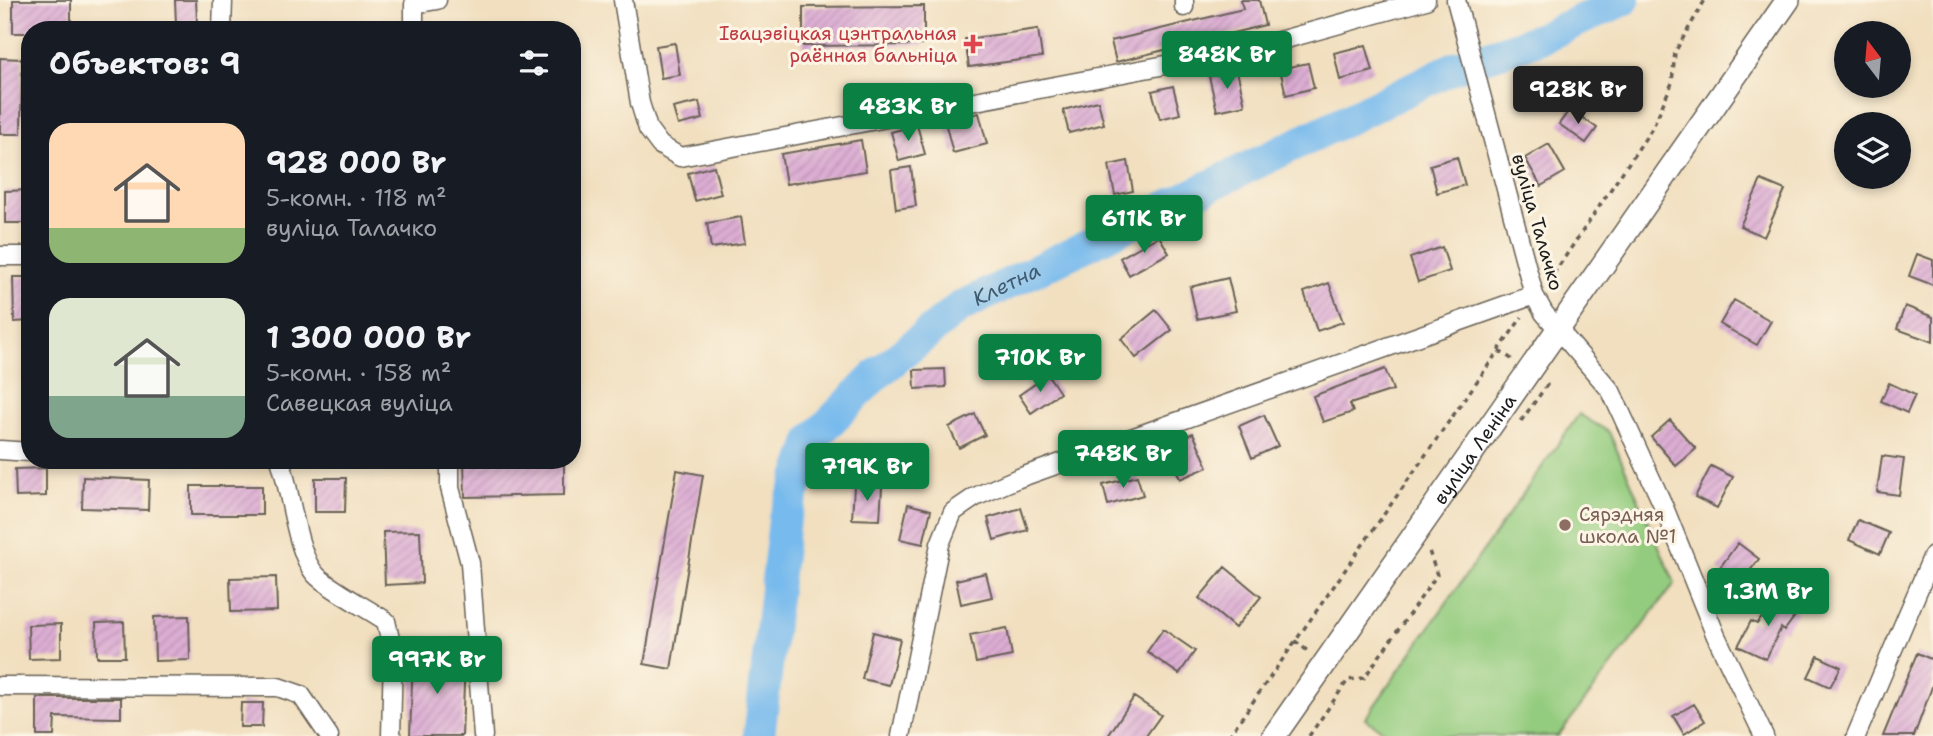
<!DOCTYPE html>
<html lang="ru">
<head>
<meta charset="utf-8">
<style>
	body { margin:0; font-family:"Shantell Sans",sans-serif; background:#20242c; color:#f1f3f6; height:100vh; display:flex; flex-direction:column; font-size:26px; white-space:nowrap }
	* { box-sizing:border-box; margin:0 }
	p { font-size:23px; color:#9ea1a6 }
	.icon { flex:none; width:38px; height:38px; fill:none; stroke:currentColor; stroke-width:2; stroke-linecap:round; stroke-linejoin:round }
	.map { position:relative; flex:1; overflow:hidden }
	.panel { position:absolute; left:21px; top:21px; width:560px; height:448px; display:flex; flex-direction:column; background:#171b24; border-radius:28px; box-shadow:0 4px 10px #0003 }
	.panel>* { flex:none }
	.needle { width:46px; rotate:344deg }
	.buttons { position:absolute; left:1834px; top:21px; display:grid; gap:14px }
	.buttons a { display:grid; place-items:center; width:77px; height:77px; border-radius:50%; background:#171b24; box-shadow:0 4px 10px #0003; font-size:35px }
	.price { position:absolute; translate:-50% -60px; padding:0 16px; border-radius:7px; background:#0b8043; color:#fff; font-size:23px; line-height:46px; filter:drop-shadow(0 2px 4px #0008) }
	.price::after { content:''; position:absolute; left:50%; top:42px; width:21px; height:16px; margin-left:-10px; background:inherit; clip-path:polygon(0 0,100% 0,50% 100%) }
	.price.on { background:#222; color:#fff }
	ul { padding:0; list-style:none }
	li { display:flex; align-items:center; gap:21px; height:175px; padding:0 28px }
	li span { display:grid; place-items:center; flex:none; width:196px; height:140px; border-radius:21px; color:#555 }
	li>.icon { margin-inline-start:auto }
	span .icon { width:84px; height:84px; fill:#fffc; stroke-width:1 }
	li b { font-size:30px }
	h2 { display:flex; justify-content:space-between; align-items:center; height:84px; padding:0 28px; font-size:30px }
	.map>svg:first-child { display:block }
</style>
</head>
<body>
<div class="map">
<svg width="1933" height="736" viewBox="0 0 1933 736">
	<defs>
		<pattern id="building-hatch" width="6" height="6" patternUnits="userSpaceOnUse" patternTransform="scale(1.75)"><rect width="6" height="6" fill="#dcadd3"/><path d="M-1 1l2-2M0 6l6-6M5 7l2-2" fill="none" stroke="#bc94b5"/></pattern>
	</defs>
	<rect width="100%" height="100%" fill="#fcf5e5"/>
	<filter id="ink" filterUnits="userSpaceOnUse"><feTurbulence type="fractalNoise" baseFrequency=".0143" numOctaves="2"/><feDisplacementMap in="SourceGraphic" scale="14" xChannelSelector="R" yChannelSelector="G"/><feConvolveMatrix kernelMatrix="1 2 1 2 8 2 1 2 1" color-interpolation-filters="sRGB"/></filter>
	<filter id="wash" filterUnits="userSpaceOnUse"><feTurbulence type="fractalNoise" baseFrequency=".00686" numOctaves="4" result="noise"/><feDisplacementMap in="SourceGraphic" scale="28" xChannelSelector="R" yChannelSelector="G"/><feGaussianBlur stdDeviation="1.57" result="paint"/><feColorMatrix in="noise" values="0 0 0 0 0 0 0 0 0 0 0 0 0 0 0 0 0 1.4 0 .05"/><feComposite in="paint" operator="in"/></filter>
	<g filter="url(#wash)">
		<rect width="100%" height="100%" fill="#f1dfbf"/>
		<path fill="#94cc7f" stroke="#58744e" stroke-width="2" d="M1579,414L1609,432L1675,583L1558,736H1392L1365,719Z"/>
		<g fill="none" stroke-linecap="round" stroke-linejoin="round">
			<path stroke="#77baed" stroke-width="32" id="s1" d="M759,736L784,520L813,439L875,376L960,307L1453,68L1541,38L1624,0"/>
		</g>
		<g id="blocks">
			<path fill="url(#building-hatch)" d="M13,0H71V30H30V33H13Z
				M175,0H196L197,23L176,24Z
				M1241,0H1259L1265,25L1116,62L1111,41L1243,9Z
				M924,6V45L803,46V7Z
				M1038,29L1042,57L969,67L965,39Z
				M675,43L680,75L661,78L656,46Z
				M1366,45L1373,71L1340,80L1334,53Z
				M0,58L22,59L21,134H0Z
				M1308,63L1314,88L1286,95L1280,69Z
				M1237,71L1245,105L1217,111L1209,76Z
				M1173,86L1180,114L1160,119L1152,91Z
				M1098,101L1104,124L1069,133L1063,110Z
				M699,102L703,119L678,125L673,108Z
				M1570,109L1597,128L1586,143L1559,124Z
				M979,113L987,144L953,153L945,122Z
				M917,125L925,154L899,161L891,132Z
				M861,140L866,171L786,184L781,154Z
				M1549,144L1565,172L1541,186L1525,158Z
				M1457,157L1465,185L1437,193L1430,165Z
				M1128,161L1133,191L1115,195L1109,165Z
				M714,166L721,194L695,201L688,173Z
				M911,167L916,206L896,209L891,170Z
				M1761,180L1785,190L1764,237L1740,226Z
				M30,190V223H5V191Z
				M741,217L745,243L711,248L707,223Z
				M1159,236L1169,253L1129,275L1120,258Z
				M1442,247L1450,271L1418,282L1410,258Z
				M1917,254L1933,260V285L1909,276Z
				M13,277H30V321L14,322Z
				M1228,278L1236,311L1197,319L1190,287Z
				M1329,283L1343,322L1317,331L1304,292Z
				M1734,300L1771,321L1757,345L1720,324Z
				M1905,306L1933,317V342L1897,329Z
				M1156,310L1172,330L1136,358L1121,339Z
				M945,369L946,387L915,389L914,370Z
				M1385,369L1393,390L1350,404L1353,412L1323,422L1313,396Z
				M1048,375L1060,393L1031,413L1019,395Z
				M1889,383L1915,395L1907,413L1881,401Z
				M975,414L985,435L959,448L949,427Z
				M1264,415L1278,446L1252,458L1239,426Z
				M1670,420L1696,449L1676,466L1651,437Z
				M1193,433L1208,467L1180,479L1166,445Z
				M1882,456L1904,459L1899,495L1877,492Z
				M464,460H564V495L465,497Z
				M1711,466L1733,477L1717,508L1695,497Z
				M46,468V496L16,497L15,469Z
				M677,470L703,475L671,669L644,664Z
				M1137,476L1143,495L1108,505L1103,485Z
				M83,477L149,480L148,510L82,508Z
				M315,478H346L345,512H315Z
				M191,486H262V515H191Z
				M854,486L882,487L880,520L852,519Z
				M908,504L931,510L923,544L900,539Z
				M1021,508L1028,530L994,540L988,518Z
				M1858,520L1889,533L1880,554L1849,540Z
				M420,531L422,583L385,585L383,532Z
				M1738,543L1759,559L1739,585L1718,570Z
				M1225,567L1261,597L1235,628L1199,598Z
				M986,573L992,597L961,604L956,580Z
				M276,577L277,611L231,612L230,578Z
				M1778,596L1798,612L1784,631L1781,628L1766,659L1738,646L1751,621L1757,624Z
				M189,616L190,660L155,661L154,617Z
				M124,622L125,657H97L96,623Z
				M61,624V658L29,659L28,625Z
				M1007,628L1012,656L976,663L970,635Z
				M1163,629L1195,651L1179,674L1147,652Z
				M873,632L900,639L889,685L862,679Z
				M1917,653L1933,660V684L1914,736H1883Z
				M413,656L465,658L462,736H410Z
				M1818,656L1841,667L1830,687L1808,677Z
				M1134,697L1161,715L1146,736H1108Z
				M37,698H121V718L55,717L54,736H37Z
				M241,703H263L262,727H240Z
				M1694,704L1705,721L1684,734L1673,716Z"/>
		</g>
	</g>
	<g filter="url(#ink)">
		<use href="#blocks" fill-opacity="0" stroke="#676055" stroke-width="2"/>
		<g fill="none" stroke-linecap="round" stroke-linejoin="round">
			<defs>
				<path id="minor" d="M623,0L640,103L648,129L660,145L680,157L1250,49L1426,0
					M1184,0V7
					M1456,0L1534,295L1544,313L1611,391L1663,505L1716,636L1764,736
					M222,30L223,0
					M414,30V4L437,0
					M0,256H30
					M0,450L30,452
					M280,460C291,489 296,558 318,577C337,593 365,607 386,621L393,653L391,736
					M450,460V488L470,563L483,736
					M0,686L278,687L301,695L329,736
					M901,736L940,544L953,512L975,497L1016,479L1534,295
					M1856,736L1933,555"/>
				<g id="major">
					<path id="s2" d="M1274,736L1788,0"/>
				</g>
			</defs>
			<use href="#minor" stroke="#676055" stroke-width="21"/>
			<use href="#major" stroke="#676055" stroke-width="26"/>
			<path stroke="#676055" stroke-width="3.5" stroke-dasharray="5 5" stroke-linecap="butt" d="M1548,282L1653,127L1672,83L1675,52L1705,0
				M1499,351L1515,361
				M1521,421L1547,385L1543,382
				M1295,641L1309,652
				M1229,736L1522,317
				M1309,736L1348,680L1364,678L1437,575L1428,548"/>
			<use href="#minor" stroke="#fff" stroke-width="18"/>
			<use href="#major" stroke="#fff" stroke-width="23"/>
		</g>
	</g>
	<path fill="#e0444e" stroke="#fcf5e5" stroke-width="2.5" d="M969.5 33.5h7v7h7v7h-7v7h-7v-7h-7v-7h7z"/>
	<circle fill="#8d6e63" stroke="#fcf5e5" stroke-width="2.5" cx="1565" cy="525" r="7"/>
	<g text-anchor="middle" stroke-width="6" stroke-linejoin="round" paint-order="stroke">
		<g font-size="19" fill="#be3a42" stroke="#fcf5e5" text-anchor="end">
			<text x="957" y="40">Івацэвіцкая цэнтральная<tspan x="957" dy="22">раённая бальніца</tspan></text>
		</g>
		<g font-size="19" fill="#1c1c1c" stroke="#fcf5e5">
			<text transform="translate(1538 222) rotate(74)" y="7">вуліца Талачко</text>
			<text dy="7" stroke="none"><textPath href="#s2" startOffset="350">вуліца Леніна</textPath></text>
		</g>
		<g font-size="19" fill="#785e54" stroke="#fcf5e5" text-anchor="start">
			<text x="1579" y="521">Сярэдняя<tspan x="1579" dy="22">школа №1</tspan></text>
		</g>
		<g font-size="21" font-style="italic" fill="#405b70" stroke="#fcf5e5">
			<text dy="7" stroke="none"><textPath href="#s1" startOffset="553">Клетна</textPath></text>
		</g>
	</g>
</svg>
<div class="buttons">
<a><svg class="needle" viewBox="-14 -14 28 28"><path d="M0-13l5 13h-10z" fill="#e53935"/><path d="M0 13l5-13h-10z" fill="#9ea1a6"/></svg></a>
<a><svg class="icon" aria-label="layers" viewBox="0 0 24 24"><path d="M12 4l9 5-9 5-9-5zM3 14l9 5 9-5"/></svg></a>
</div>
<b class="price" style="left:1227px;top:91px">848K Br</b>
<b class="price on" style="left:1578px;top:126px">928K Br</b>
<b class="price" style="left:908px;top:143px">483K Br</b>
<b class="price" style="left:1144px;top:255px">611K Br</b>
<b class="price" style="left:1040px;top:394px">710K Br</b>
<b class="price" style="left:1123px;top:490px">748K Br</b>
<b class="price" style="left:867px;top:503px">719K Br</b>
<b class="price" style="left:1768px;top:628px">1.3M Br</b>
<b class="price" style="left:437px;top:696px">997K Br</b>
<section class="panel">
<h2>Объектов: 9<svg class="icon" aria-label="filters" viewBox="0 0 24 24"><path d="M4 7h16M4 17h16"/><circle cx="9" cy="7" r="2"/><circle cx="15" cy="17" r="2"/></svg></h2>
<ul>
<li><span style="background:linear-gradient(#ffd9b3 75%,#8fb573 0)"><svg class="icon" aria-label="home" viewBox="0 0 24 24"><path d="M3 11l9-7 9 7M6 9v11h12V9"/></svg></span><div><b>928 000 Br</b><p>5-комн. · 118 m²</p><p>вуліца Талачко</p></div></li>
<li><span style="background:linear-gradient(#dfe7d0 70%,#7fa58c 0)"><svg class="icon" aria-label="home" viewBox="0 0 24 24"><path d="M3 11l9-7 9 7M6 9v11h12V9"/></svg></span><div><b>1 300 000 Br</b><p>5-комн. · 158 m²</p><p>Савецкая вуліца</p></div></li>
</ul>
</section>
</div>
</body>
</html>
